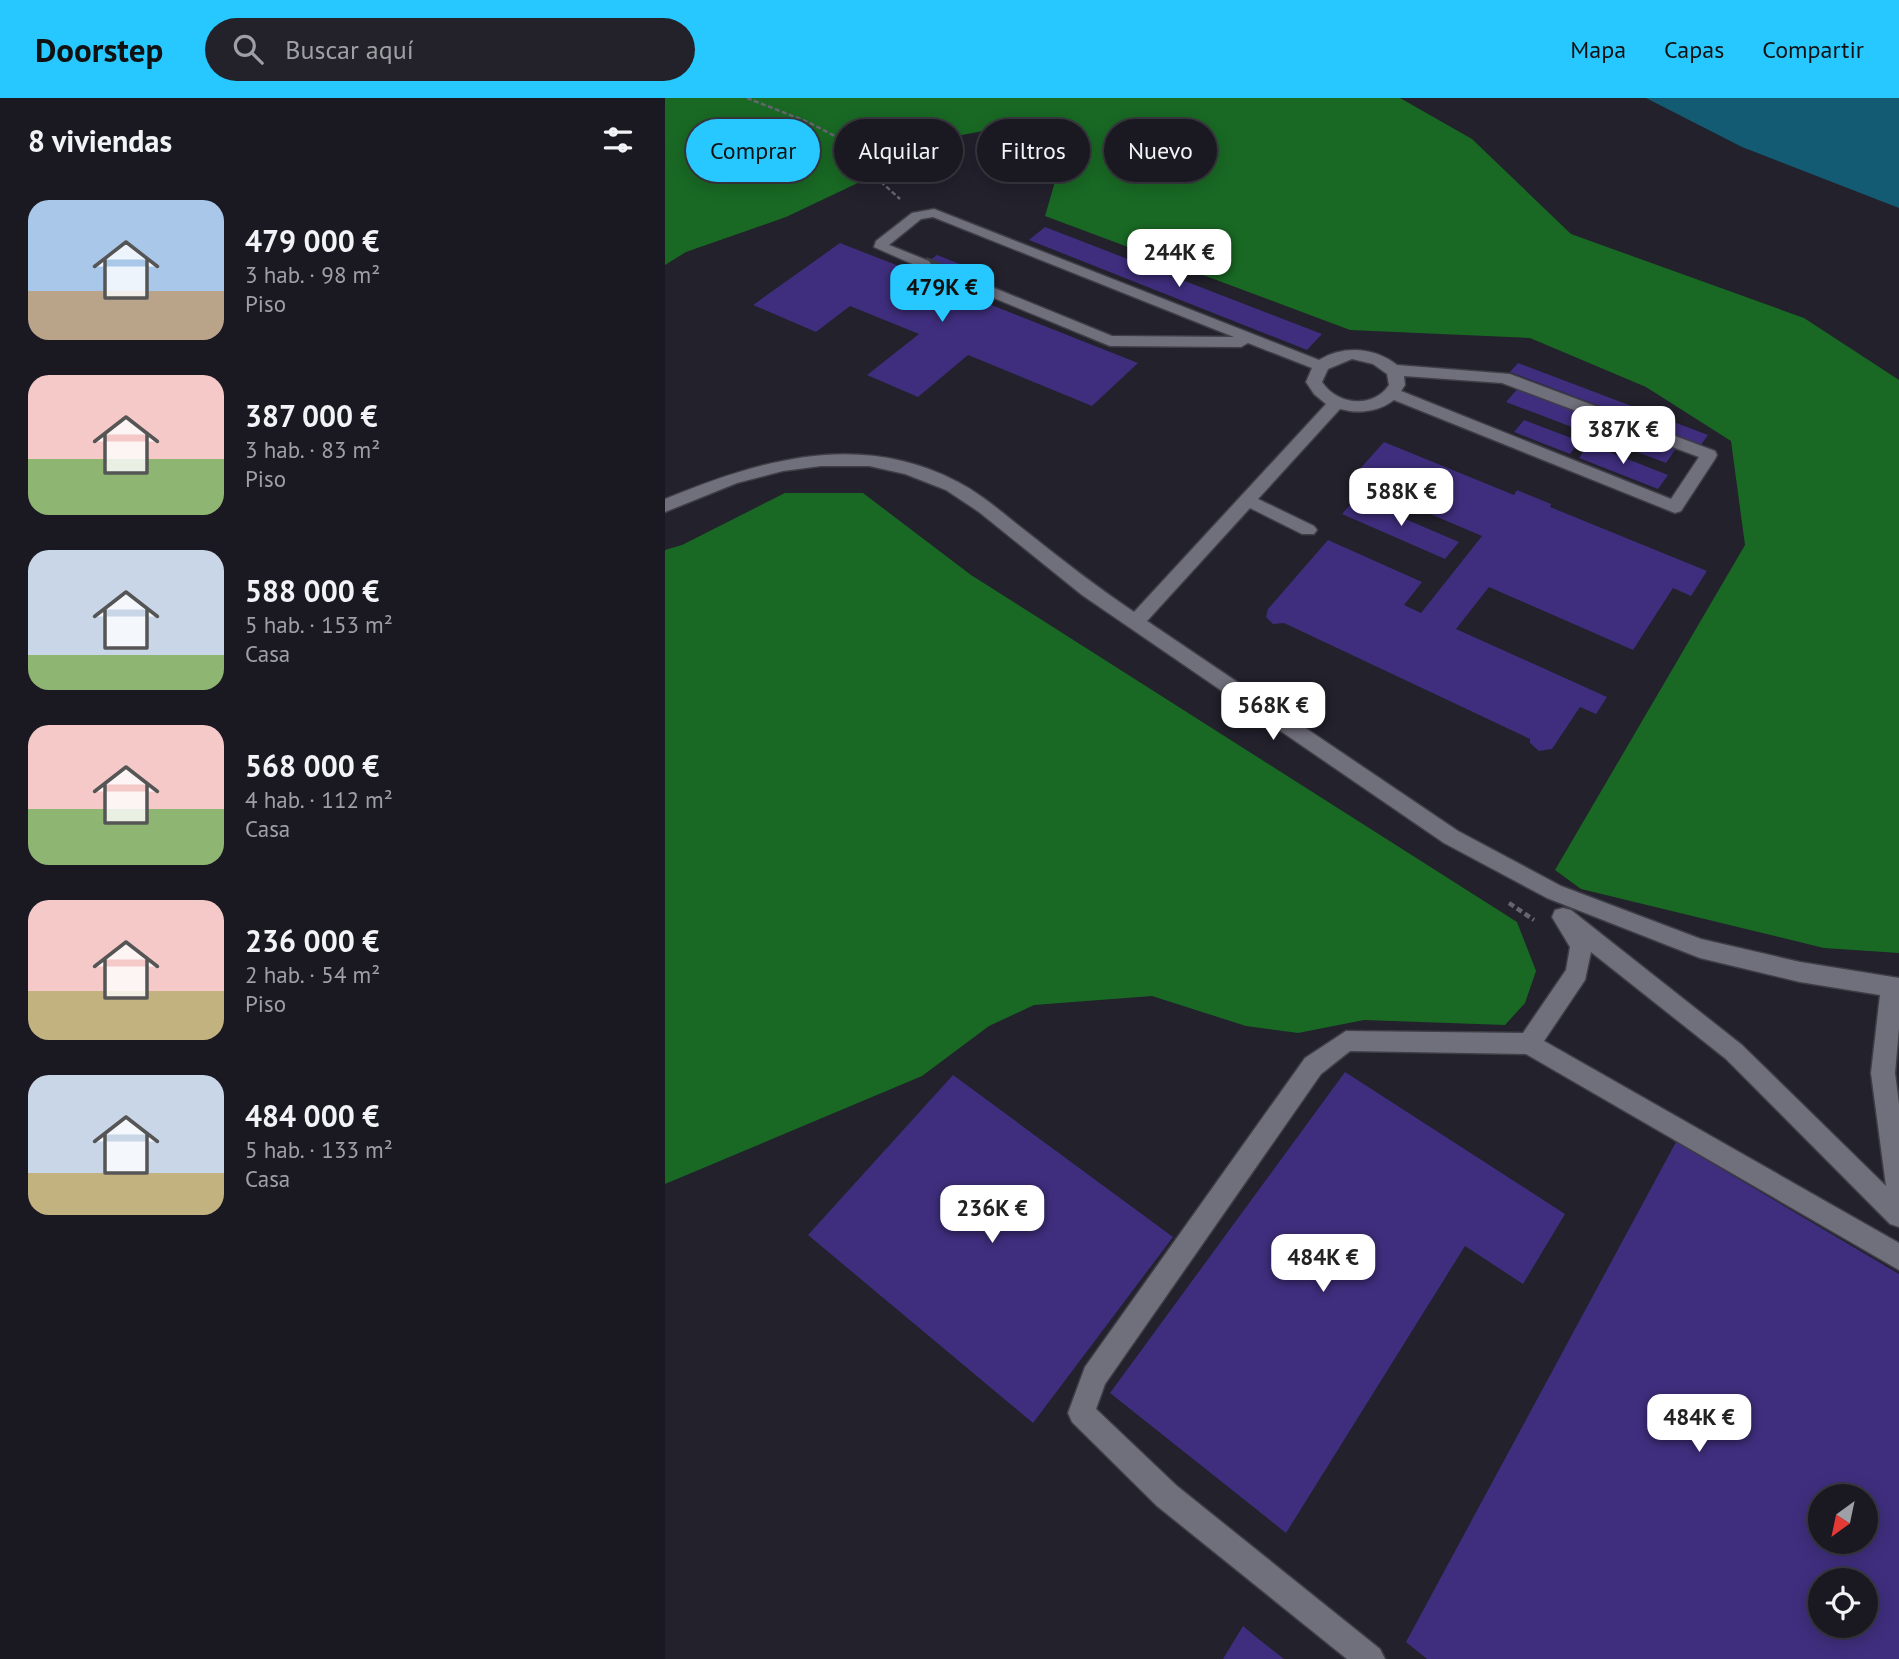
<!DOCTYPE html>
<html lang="es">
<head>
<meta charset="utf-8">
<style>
	body { margin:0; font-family:"PT Sans",sans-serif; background:#23222a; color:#f1f3f6; height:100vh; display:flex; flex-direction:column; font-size:26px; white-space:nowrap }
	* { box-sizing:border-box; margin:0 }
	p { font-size:23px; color:#9fa0a5 }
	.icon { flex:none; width:38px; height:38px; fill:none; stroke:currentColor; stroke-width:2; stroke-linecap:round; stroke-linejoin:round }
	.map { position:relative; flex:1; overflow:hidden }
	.sheet { display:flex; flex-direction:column; background:#1a1921; width:665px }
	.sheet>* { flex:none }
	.top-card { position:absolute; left:21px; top:21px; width:665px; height:63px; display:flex; gap:14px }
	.needle { width:46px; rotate:213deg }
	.controls { position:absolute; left:1143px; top:1386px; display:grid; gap:14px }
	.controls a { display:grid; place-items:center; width:70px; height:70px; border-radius:50%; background:#1a1921; box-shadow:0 4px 18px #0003,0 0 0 2px #38383f; font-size:35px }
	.price { position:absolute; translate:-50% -60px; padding:0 16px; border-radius:14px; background:#fff; color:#222; font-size:23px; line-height:46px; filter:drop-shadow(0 2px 4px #0008) }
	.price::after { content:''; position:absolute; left:50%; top:42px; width:21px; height:16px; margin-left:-10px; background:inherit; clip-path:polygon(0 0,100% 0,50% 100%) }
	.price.current { background:#27c8ff; color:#111 }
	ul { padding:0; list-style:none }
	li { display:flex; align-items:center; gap:21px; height:175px; padding:0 28px }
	li span { display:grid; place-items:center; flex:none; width:196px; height:140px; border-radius:21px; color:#555 }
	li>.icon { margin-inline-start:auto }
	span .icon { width:84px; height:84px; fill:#fffc; stroke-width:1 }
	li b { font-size:30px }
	h2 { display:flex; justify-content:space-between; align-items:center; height:84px; padding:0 28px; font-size:30px }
	.chip { padding:0 24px; border-radius:32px; background:#1a1921; box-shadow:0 4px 18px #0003,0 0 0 2px #38383f; font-size:24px; line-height:63px }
	.chip.current { background:#27c8ff; color:#111 }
	header { display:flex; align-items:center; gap:42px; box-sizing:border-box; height:98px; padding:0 35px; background:#27c8ff; color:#111 }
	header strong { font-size:33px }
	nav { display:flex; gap:38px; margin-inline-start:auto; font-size:24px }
	.search { width:490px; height:63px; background:#23222a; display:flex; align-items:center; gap:18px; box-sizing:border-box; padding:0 24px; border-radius:38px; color:#9fa0a5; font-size:26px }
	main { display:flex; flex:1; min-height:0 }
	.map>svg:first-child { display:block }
</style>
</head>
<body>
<header>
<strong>Doorstep</strong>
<div class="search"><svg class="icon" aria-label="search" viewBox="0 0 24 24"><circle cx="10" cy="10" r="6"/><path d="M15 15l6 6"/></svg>Buscar aquí</div>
<nav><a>Mapa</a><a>Capas</a><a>Compartir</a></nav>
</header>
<main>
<section class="sheet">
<h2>8 viviendas<svg class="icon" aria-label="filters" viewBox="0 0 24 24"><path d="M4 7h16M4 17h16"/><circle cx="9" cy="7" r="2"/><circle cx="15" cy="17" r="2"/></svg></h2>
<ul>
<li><span style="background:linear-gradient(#a9c7e8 65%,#b9a48a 0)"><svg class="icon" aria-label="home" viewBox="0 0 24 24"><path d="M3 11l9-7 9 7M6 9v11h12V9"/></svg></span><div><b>479 000 €</b><p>3 hab. · 98 m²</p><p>Piso</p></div></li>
<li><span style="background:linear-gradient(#f6c9c9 60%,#8fb573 0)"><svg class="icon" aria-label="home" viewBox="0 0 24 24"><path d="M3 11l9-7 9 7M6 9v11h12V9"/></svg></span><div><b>387 000 €</b><p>3 hab. · 83 m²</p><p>Piso</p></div></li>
<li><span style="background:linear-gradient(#c9d6e8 75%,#8fb573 0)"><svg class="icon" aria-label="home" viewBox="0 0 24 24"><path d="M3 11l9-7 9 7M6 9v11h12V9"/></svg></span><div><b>588 000 €</b><p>5 hab. · 153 m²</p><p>Casa</p></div></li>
<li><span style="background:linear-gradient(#f6c9c9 60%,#8fb573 0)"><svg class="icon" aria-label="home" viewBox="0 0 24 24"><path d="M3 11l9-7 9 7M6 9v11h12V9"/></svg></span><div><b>568 000 €</b><p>4 hab. · 112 m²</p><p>Casa</p></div></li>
<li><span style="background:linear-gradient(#f6c9c9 65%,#c2b280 0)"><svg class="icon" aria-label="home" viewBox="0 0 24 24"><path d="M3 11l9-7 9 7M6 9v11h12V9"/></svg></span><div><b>236 000 €</b><p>2 hab. · 54 m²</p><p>Piso</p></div></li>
<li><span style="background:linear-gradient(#c9d6e8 70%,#c2b280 0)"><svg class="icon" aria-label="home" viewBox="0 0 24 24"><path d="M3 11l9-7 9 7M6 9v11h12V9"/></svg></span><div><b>484 000 €</b><p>5 hab. · 133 m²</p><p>Casa</p></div></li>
</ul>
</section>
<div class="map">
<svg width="1234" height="1561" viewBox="0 0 1234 1561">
	<rect width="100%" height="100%" fill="#22212c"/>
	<path fill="#196924" d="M0,0H735L807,41L906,136L1139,220L1234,282V855L1159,850L916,791L890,772L1080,447L1066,343L981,289L865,240L685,232L380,118L396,63L363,39L323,32L292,38L121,119L21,154L0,167Z
		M120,395H198L306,477L852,824L871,873L860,905L840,927L699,922L633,935L581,928L487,898L369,907L324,928L257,978L0,1086V452L17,447Z"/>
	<path fill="#135b73" d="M981,0H1234V110L1077,49Z"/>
	<path fill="#3f2e7d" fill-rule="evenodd" d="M380,129L657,236L642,252L364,142Z
		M175,145L249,174L272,157L325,178L301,197L473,265L427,308L303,257L253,299L202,277L254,236L185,208L151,234L88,207Z
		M853,265L1043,337L1036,347L845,274Z
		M855,288L1012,349L1001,365L841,304Z
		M859,322L914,343L905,356L849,334Z
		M719,344L849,397L852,392L886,406L885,409L1042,473L1026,498L1008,490L968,552L824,489L791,531L942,599L931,616L915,609L887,651L874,653L865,645V641L619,525L608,526L601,519L603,511L663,442L757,484L739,507L756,515L817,438L685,382Z
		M924,346L1003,377L993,391L914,360Z
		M691,400L794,444L780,461L677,416Z
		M680,974L900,1116L858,1186L800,1148L621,1435L445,1295Z
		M288,977L508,1139L368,1325L143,1137Z
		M1011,1044L1234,1176V1561H762L741,1544ZM1155,1398H1200V1444H1155ZM1155,1482H1200V1528H1155Z
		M578,1528L591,1539L619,1561H558Z"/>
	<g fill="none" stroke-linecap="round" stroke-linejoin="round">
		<path stroke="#3e3d48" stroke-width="15" stroke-dasharray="15 7" stroke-linecap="butt" d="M259,166L312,188"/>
		<defs>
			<path id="minor" d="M269,111L654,262C678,247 710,249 732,267L845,276L1050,353L1052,357L1050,361L1016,413L1010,415L729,302C713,314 694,316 675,311L593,401L649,428L652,432L649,436H637L585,410L482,523L793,733L896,788L1036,841L1135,864L1234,880V930L1230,975L1234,1006V1129L1225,1126L1061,961L926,854L920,882L879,943L1234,1145V1172L861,956L685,953L656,976L440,1286L431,1311L512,1388L715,1551L720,1561H682L492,1408L407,1324L403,1315L420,1269L640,960L681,933L858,935L901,872L905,849L887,819L890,812L898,810L906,812L1077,947L1221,1088L1206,975L1215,897L1135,884L1035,860L882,800L779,745L417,497L314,414L281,392L240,376L204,368H156L118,373L72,385L0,414V401C96,362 194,332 293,384C318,397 340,417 362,434C397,462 432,489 469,514L661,306L649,296L641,284L647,270L583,245L576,249L445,248L307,191L305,188L307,185H317L447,238L569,239L268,119L256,121L224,147L264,163L266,166L264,169H254L209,149L211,143L247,115ZM687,261L708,266L722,276L724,287C708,311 672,307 657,284L663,271ZM739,278L837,285L1034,359L1006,401L736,293L740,287Z"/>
		</defs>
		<use href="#minor" stroke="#3f3e46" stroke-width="3"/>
		<path stroke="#66656f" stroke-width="2.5" stroke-dasharray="5 2.5" stroke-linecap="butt" d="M82,0L143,24L206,57L215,83L235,101"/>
		<path stroke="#66656f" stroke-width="4.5" stroke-dasharray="6 3.5" stroke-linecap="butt" d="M844,805L869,822"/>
		<use href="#minor" fill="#706f7c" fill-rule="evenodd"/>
	</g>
</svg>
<div class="controls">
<a><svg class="needle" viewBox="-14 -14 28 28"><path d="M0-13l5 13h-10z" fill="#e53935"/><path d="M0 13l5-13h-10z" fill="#9fa0a5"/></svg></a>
<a><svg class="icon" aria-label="locate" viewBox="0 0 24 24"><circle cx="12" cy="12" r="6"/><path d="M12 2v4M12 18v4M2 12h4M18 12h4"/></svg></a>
</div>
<b class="price" style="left:514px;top:191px">244K €</b>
<b class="price current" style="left:277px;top:226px">479K €</b>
<b class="price" style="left:958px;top:368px">387K €</b>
<b class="price" style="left:736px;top:430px">588K €</b>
<b class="price" style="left:608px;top:644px">568K €</b>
<b class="price" style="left:327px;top:1147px">236K €</b>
<b class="price" style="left:658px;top:1196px">484K €</b>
<b class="price" style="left:1034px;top:1356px">484K €</b>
<div class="top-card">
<a class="chip current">Comprar</a>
<a class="chip">Alquilar</a>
<a class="chip">Filtros</a>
<a class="chip">Nuevo</a>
</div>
</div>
</main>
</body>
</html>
